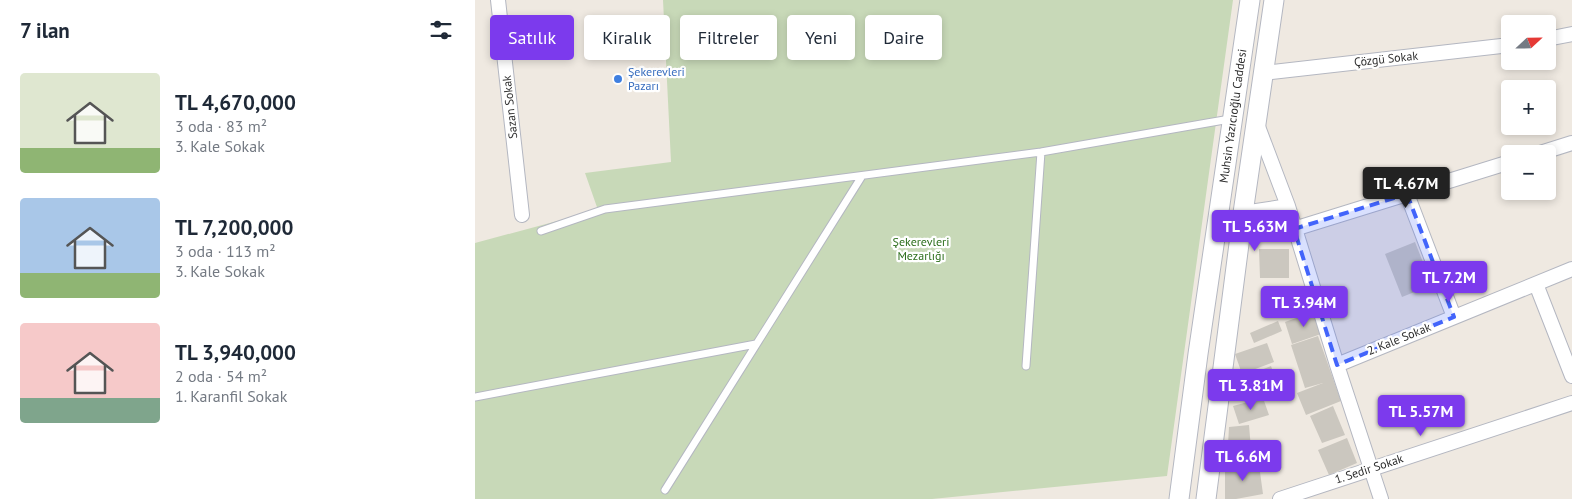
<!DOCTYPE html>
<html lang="tr">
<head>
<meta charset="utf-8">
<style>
	body { margin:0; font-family:"PT Sans",sans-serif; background:#f2f2f3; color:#1f2937; height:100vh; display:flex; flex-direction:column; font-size:19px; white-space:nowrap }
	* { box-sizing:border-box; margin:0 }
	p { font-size:16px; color:#747a83 }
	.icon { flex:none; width:28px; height:28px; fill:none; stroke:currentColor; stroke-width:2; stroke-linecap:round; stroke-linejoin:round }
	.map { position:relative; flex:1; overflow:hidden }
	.details { display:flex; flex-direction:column; background:#fff; width:475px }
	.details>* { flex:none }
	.banner { position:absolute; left:15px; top:15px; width:475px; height:45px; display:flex; gap:10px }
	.needle { width:32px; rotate:68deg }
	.buttons { position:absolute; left:1026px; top:15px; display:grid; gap:10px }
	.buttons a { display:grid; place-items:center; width:55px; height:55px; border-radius:5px; background:#fff; box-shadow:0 2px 8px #0003; font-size:25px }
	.price { position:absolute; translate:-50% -42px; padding:0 11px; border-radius:5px; background:#7c3aed; color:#fff; font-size:16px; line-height:32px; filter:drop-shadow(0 1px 2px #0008) }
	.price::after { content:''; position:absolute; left:50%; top:30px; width:15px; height:11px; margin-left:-8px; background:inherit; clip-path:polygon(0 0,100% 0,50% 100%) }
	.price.on { background:#222; color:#fff }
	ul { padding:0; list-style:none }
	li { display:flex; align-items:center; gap:15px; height:125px; padding:0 20px }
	li span { display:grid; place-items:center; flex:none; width:140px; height:100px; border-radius:5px; color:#555 }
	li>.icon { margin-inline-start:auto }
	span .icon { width:60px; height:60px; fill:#fffc; stroke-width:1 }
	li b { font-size:21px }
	h2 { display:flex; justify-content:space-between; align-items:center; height:60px; padding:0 20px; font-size:21px }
	.pill { padding:0 18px; border-radius:5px; background:#fff; box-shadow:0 2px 8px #0003; font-size:18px; line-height:45px }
	.pill.on { background:#7c3aed; color:#fff }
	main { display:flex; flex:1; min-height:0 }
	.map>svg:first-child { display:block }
</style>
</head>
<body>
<main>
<section class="details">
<h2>7 ilan<svg class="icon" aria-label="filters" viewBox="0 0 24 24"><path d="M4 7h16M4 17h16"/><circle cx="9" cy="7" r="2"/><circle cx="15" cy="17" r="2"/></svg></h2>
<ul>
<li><span style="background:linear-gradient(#dfe7d0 75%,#8fb573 0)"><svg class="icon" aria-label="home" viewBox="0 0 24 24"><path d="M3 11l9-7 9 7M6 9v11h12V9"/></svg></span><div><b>TL 4,670,000</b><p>3 oda · 83 m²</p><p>3. Kale Sokak</p></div></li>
<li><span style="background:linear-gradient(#a9c7e8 75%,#8fb573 0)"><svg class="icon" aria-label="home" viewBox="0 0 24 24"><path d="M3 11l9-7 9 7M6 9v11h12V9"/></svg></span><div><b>TL 7,200,000</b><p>3 oda · 113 m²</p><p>3. Kale Sokak</p></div></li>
<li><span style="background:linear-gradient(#f6c9c9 75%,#7fa58c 0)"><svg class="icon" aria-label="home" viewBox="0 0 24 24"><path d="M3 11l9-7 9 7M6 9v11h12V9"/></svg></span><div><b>TL 3,940,000</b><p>2 oda · 54 m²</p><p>1. Karanfil Sokak</p></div></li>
</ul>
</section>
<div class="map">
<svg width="1097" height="499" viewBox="0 0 1097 499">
	<rect width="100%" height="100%" fill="#efe9e1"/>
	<path fill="#c8d9b8" d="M188,0H758L692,476L457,499H0V243L123,210L110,173L196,162Z"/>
	<path fill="#cbc7bf" d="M940,242L957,285L927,297L910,254Z
		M784,249H814V278H785Z
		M841,311L849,333L817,344L810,322Z
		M803,321L807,331L779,343L775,333Z
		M843,336L866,401L831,415L822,393L848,383L830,388L816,345Z
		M792,343L799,362L767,374L760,354Z
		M796,366L804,389L772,400L764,379Z
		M788,398L794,415L764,424L758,406Z
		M858,406L870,435L847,443L835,416Z
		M774,425L777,461L752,463L754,427Z
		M872,438L882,463L854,475L843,450Z
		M784,465L788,494L761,499H750V466Z"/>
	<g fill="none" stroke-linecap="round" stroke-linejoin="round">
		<defs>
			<path id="lane" d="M66,231L130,209L566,152L755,119
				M551,366L566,152
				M0,397L281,344
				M190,490L387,176"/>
			<path id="street" d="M23,0L47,215
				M1072,39L1097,34
				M788,73L1035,45
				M782,124L813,206L862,365L906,499
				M1062,154L1097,143
				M932,194L979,317
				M768,213L813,206
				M819,229L1035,162
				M1061,284L1097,376
				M862,365L1097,269
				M805,499L1097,403"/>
			<path id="secondary" d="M704,499L723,354L775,0
				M731,499L768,213L799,0"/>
		</defs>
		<use href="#lane" stroke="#b4b7c1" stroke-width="9"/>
		<use href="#street" stroke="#b4b7c1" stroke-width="16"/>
		<use href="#secondary" stroke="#b4b7c1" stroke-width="21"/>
		<use href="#lane" stroke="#fff" stroke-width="7"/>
		<use href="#street" stroke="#fff" stroke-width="14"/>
		<use href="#secondary" stroke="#fff" stroke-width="19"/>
	</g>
	<path fill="#4264fb" fill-opacity="0.2" stroke="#4264fb" stroke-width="4" stroke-dasharray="10 6" stroke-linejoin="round" d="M932,194L979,317L862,365L819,229Z"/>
	<circle fill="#3f7fe0" stroke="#fff" stroke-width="2" cx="143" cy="79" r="5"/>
	<g text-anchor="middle" stroke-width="4.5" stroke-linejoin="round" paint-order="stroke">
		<g font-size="12" fill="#2e2e2e" stroke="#fff">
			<text transform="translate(911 59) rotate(-6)" y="4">Çözgü Sokak</text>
			<text transform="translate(35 107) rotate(-96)" y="4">Sazan Sokak</text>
			<text transform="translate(758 116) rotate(-82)" y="4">Muhsin Yazıcıoğlu Caddesi</text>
			<text transform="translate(924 339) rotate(-22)" y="4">2. Kale Sokak</text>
			<text transform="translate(894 469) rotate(-18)" y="4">1. Sedir Sokak</text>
		</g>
		<g font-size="12" fill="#366cbe" stroke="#fff" text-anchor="start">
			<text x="153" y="76">Şekerevleri<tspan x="153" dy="14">Pazarı</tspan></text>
		</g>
		<g font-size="12" fill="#2c6e1b" stroke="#fff">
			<text x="446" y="246">Şekerevleri<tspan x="446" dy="14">Mezarlığı</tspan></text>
		</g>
	</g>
</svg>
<div class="buttons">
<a><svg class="needle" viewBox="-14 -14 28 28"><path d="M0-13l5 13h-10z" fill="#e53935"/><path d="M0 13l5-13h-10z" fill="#747a83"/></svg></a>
<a>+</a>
<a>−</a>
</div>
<b class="price on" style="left:931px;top:209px">TL 4.67M</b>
<b class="price" style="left:780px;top:252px">TL 5.63M</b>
<b class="price" style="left:974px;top:303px">TL 7.2M</b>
<b class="price" style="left:829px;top:328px">TL 3.94M</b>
<b class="price" style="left:776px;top:411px">TL 3.81M</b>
<b class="price" style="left:946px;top:437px">TL 5.57M</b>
<b class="price" style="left:768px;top:482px">TL 6.6M</b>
<div class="banner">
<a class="pill on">Satılık</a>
<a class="pill">Kiralık</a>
<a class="pill">Filtreler</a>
<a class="pill">Yeni</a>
<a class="pill">Daire</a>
</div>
</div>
</main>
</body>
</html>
